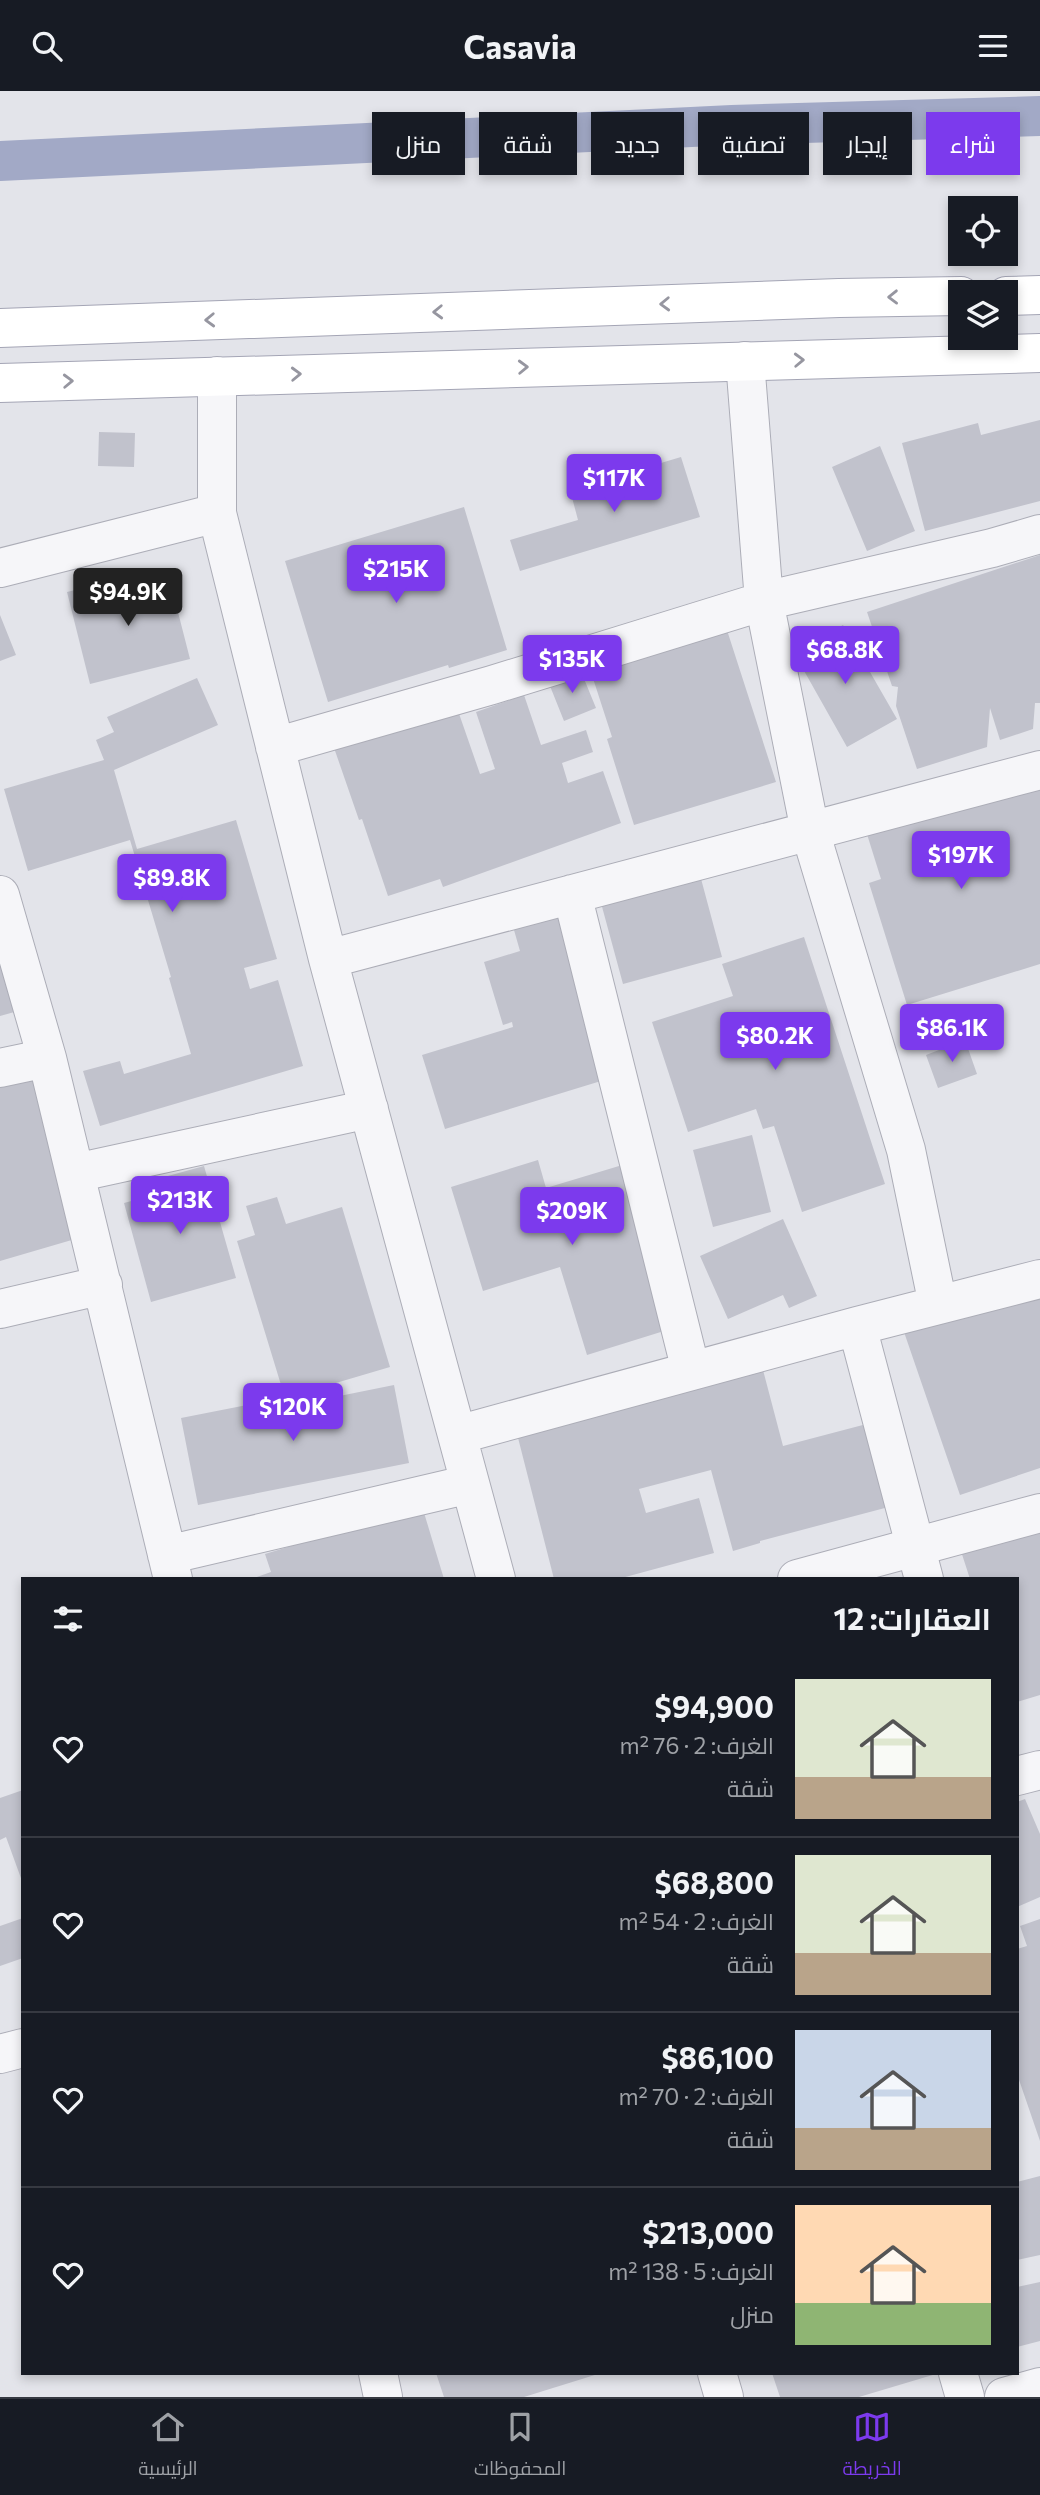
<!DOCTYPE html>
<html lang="ar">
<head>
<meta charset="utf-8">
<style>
	body { margin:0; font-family:Commissioner,Cairo,sans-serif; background:#242831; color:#f1f3f6; direction:rtl; height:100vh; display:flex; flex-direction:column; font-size:26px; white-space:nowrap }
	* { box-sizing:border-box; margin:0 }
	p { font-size:23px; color:#9ea1a6 }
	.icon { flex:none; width:38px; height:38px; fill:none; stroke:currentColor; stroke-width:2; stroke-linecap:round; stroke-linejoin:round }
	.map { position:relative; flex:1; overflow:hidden; direction:ltr }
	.details { position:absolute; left:21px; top:1486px; width:998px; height:798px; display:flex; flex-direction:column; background:#171b24; border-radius:0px; box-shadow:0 4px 10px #0003; direction:rtl }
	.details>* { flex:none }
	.guide { position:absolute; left:21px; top:21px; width:999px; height:63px; direction:rtl; display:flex; gap:14px }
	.controls { position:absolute; left:948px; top:105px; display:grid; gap:14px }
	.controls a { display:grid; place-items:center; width:70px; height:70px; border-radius:0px; background:#171b24; box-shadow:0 4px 10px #0003; font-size:35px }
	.price { position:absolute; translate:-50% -60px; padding:0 16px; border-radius:7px; background:#7c3aed; color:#fff; font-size:23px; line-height:46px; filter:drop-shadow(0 2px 4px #0008) }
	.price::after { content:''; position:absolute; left:50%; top:42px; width:21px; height:16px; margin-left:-10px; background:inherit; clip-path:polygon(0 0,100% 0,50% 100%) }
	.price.current { background:#222; color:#fff }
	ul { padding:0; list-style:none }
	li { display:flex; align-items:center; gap:21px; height:175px; padding:0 28px }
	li+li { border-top:2px solid #363941 }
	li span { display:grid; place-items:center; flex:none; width:196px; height:140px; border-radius:0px; color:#555 }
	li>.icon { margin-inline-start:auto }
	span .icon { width:84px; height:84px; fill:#fffc; stroke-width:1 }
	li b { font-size:30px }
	h2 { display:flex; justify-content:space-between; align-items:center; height:84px; padding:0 28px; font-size:30px }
	.pill { padding:0 24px; border-radius:0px; background:#171b24; box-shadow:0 4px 10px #0003; font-size:24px; line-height:63px }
	.pill.current { background:#7c3aed; color:#fff }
	header { display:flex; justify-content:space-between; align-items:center; height:91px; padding:0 28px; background:#171b24; font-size:32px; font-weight:700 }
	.tab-bar { display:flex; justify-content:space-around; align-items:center; height:98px; border-top:2px solid #363941; background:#171b24; font-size:19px; color:#9ea1a6 }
	.tab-bar a { display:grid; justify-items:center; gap:4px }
	.tab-bar .current { color:#7c3aed }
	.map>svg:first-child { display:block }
</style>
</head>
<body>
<header><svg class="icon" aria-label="menu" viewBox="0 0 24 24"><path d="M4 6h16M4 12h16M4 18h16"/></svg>Casavia<svg class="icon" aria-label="search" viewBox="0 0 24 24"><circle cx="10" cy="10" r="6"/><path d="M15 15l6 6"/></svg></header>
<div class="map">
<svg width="1040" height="2306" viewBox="0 0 1040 2306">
	<rect width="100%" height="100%" fill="#e3e4ea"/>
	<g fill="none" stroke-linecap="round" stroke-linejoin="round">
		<path stroke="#a2a9c6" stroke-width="40" d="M0,70L732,34L1040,25"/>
	</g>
	<path fill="#c1c2cc" d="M1040,329V410L925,440L902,352L978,332L981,344Z
		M99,341L135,342L134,376L98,375Z
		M880,355L915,440L867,460L832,376Z
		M681,366L700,426L520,480L510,449L578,429L570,399Z
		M464,416L507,559L449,577L448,574L328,611L285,470Z
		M1040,464V612H1035L1033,638L1000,649L990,617L987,656L917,678L896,615L898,596L892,595L867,521Z
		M169,486L190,568L90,593L67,501L112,490L114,499Z
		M0,524L16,564L0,570Z
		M725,533L776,691L634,734L607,648L612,646L589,575Z
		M843,534L897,628L847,656L794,562Z
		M580,578L596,617L564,630L548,590Z
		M197,587L218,634L114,679L137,758L236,729L277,868L244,877L250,898L278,889L303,975L100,1035L83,980L120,970L124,983L191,963L169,887L171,886L130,749L28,780L4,698L104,669L96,649L114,641L107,626Z
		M524,604L541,654L586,639L593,661L562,672L568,692L603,680L621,732L443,796L440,788L388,805L362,728L359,729L332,651L456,614L480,683L495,678L476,621Z
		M1040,687V873L907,914L869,792L881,788L866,740Z
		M700,784L722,866L623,893L601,812Z
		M562,817L614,986L445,1038L422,964L513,936L512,931L503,934L484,871L520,860L512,832Z
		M804,846L885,1093L802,1121L774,1035L763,1038L756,1018L688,1041L652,931L733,905L722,873Z
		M0,863L18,920L0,925Z
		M965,949L977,983L938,997L926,964Z
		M29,966L82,1146L0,1170V974Z
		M752,1044L771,1121L713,1136L693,1059Z
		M538,1069L546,1097L629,1072L680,1235L587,1264L560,1176L483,1200L451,1096Z
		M204,1075L236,1187L151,1211L124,1112L161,1102L157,1088Z
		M277,1106L286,1133L342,1116L390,1276L285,1307L237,1150L255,1144L246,1115Z
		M783,1128L817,1205L789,1217L783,1204L728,1228L700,1165Z
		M1040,1195V1377L960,1404L904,1241Z
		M763,1279L783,1355L878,1330L900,1413L760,1450V1452L733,1460L711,1379L639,1398L646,1422L699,1407L714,1462L618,1488H554L515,1335Z
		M394,1294L409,1372L198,1414L181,1327L278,1308L280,1317Z
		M422,1415L444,1488H251L271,1481L265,1463Z
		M1040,1429V1604L1017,1611V1488H970L959,1454Z
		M23,1699V1790H22L6,1746L0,1749V1707Z
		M1025,1708L1040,1743V1806L1017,1816V1711Z
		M23,1827V1867L0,1875V1835Z
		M1040,1828V2050L1017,1983V1858L1027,1855L1020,1835Z
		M1040,2085V2164L1017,2169V2091Z
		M1040,2191V2250L1017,2256V2196Z
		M436,2282H598V2283L524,2306H444Z
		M772,2282H935L936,2283L859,2306H780Z"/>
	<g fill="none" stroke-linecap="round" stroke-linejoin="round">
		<defs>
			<path id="minor" d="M745,270L764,510L810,740L906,1059L938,1214
				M217,285V422L328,868L496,1488
				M0,477L217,422
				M275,656L492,594L764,510L992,457L1040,443
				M572,803L691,1280
				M0,804L47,967L173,1488
				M328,868L1040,679
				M0,977L47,967
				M75,1082L369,1018
				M0,1218L103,1194
				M857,1235L924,1488
				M457,1344L857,1235L1040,1188
				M167,1464L470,1393
				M797,1488L1040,1422
				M1017,1685L1040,1679
				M0,1963L23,1957
				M378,2282L383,2306
				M717,2282L724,2306
				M958,2282L965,2306
				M1004,2306L1040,2296"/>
			<path id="major" d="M1006,205L1040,204
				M0,237L839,207L961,205
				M0,292L1040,262"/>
		</defs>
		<use href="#minor" stroke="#acadb7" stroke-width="40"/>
		<use href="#major" stroke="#a4a5b5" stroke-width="40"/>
		<use href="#minor" stroke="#f6f6f9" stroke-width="38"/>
		<use href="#major" stroke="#fff" stroke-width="38"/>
	</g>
	<defs><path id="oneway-chevron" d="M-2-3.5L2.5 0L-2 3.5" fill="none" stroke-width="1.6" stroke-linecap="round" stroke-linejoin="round" transform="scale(1.75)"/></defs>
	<g stroke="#9696a0">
		<use href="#oneway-chevron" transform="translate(893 206) rotate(179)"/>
		<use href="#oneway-chevron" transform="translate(665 213) rotate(178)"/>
		<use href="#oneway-chevron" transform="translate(438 221) rotate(178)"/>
		<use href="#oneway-chevron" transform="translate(210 229) rotate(178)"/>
		<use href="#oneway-chevron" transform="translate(799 269) rotate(-2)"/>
		<use href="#oneway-chevron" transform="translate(523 276) rotate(-2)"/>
		<use href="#oneway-chevron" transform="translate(296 283) rotate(-2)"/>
		<use href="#oneway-chevron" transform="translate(68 290) rotate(-2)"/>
	</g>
</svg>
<div class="controls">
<a><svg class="icon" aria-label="locate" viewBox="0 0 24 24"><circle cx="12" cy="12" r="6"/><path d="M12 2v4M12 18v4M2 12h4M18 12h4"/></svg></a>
<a><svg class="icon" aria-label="layers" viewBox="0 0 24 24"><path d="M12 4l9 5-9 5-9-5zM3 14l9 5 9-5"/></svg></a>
</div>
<b class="price" style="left:614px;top:423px">$117K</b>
<b class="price" style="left:396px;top:514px">$215K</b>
<b class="price current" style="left:128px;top:537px">$94.9K</b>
<b class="price" style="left:845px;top:595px">$68.8K</b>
<b class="price" style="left:572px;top:604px">$135K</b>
<b class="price" style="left:961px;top:800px">$197K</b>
<b class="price" style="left:172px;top:823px">$89.8K</b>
<b class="price" style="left:952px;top:973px">$86.1K</b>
<b class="price" style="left:775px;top:981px">$80.2K</b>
<b class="price" style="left:180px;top:1145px">$213K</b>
<b class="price" style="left:572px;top:1156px">$209K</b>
<b class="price" style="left:293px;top:1352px">$120K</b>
<div class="guide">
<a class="pill current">شراء</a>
<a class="pill">إيجار</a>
<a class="pill">تصفية</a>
<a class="pill">جديد</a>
<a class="pill">شقة</a>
<a class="pill">منزل</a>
</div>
<section class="details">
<h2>العقارات: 12<svg class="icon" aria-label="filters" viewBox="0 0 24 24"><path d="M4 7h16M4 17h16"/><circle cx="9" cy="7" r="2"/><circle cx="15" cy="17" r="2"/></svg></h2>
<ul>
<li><span style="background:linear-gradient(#dfe7d0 70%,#b9a48a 0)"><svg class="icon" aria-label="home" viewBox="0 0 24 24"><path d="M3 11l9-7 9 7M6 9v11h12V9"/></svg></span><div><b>$94,900</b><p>الغرف: 2 · 76 m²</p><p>شقة</p></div><svg class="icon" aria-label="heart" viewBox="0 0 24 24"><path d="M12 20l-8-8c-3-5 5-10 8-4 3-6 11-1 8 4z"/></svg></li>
<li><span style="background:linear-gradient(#dfe7d0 70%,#b9a48a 0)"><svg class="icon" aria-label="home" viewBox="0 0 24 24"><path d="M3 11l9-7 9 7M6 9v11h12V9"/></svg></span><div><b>$68,800</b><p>الغرف: 2 · 54 m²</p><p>شقة</p></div><svg class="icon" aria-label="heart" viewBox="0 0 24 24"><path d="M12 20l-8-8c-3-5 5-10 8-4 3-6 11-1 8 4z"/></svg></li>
<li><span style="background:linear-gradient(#c9d6e8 70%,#b9a48a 0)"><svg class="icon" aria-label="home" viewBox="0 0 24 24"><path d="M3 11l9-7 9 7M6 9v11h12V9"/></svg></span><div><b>$86,100</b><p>الغرف: 2 · 70 m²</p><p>شقة</p></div><svg class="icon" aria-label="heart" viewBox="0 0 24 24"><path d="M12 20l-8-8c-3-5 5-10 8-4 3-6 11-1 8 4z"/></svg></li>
<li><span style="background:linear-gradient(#ffd9b3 70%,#8fb573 0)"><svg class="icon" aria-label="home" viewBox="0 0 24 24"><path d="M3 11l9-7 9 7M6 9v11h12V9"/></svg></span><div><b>$213,000</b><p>الغرف: 5 · 138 m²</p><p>منزل</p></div><svg class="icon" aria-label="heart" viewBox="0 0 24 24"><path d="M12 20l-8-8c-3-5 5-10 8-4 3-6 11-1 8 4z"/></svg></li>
</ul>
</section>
</div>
<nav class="tab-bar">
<a class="current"><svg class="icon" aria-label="map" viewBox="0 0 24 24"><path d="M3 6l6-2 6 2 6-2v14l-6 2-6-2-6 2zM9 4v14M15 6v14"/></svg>الخريطة</a>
<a><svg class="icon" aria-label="saved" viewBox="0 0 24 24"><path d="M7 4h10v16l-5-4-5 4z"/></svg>المحفوظات</a>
<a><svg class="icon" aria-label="home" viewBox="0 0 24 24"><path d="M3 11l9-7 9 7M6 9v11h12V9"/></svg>الرئيسية</a>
</nav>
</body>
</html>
